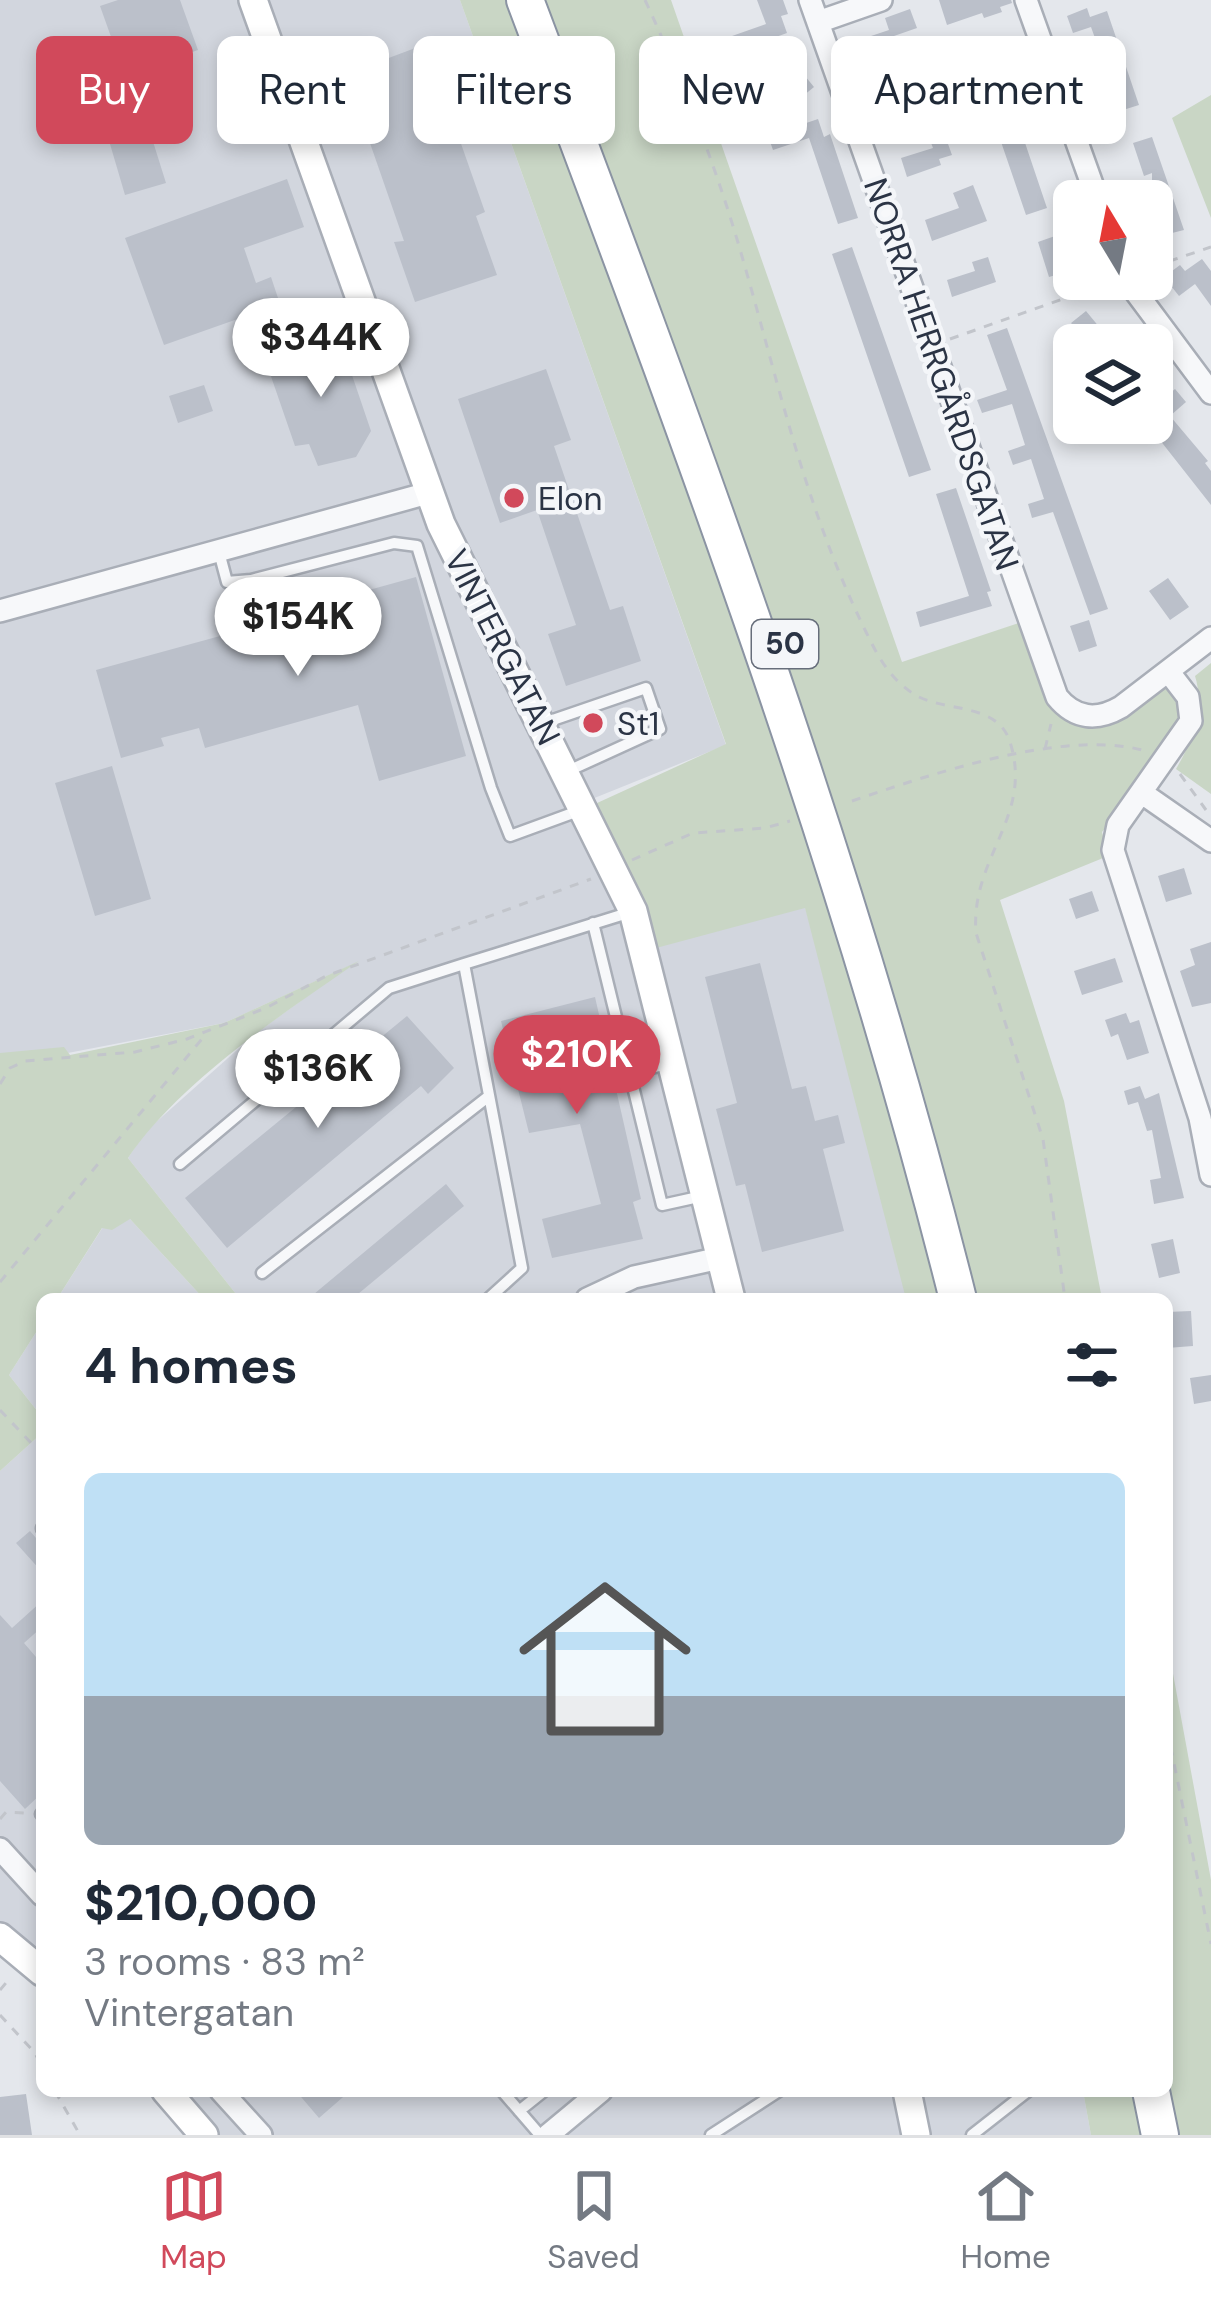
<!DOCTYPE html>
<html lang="en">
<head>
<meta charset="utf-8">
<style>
	body { margin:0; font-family:"DM Sans",sans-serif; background:#f2f2f3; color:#1f2937; height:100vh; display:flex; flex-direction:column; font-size:45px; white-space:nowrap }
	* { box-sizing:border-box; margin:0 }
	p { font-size:39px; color:#747a83 }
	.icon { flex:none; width:66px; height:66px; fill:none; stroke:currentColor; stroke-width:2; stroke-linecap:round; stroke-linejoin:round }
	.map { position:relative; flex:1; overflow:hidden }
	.drawer { position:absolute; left:36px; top:1293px; width:1137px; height:804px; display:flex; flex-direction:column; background:#fff; border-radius:18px; box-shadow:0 6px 18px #0003 }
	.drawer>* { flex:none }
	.hud { position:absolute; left:36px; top:36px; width:1140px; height:108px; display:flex; gap:24px }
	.needle { width:78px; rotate:350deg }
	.tools { position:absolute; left:1053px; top:180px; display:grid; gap:24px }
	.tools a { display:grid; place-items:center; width:120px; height:120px; border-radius:18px; background:#fff; box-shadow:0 6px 18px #0003; font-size:60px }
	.price { position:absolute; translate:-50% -102px; padding:0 27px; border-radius:42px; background:#fff; color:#222; font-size:39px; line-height:78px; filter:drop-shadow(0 3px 6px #0008) }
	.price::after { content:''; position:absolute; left:50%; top:72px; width:36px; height:27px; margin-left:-18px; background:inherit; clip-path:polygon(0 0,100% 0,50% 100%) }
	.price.active { background:#d1495b; color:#fff }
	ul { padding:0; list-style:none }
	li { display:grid; align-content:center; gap:24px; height:636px; padding:0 48px }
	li+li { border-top:3px solid #e0e1e3 }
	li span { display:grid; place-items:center; height:372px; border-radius:18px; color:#555 }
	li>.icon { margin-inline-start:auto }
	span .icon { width:216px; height:216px; fill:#fffc; stroke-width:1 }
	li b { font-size:51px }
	h2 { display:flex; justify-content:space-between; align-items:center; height:144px; padding:0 48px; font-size:51px }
	.pill { padding:0 42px; border-radius:18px; background:#fff; box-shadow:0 6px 18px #0003; font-size:42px; line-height:108px }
	.pill.active { background:#d1495b; color:#fff }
	.menu { display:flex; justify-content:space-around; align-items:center; height:168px; border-top:3px solid #e0e1e3; background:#fff; font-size:33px; color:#747a83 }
	.menu a { display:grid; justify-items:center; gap:6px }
	.menu .active { color:#d1495b }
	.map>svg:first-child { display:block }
</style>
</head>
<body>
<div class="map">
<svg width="1211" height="2135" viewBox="0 0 1211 2135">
	<rect width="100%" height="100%" fill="#e4e7ec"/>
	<path fill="#d2d6de" d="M0,0H460L726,745L582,803L805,907L917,1299H240L128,1158L146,1131L255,1034L349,966L224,1023L0,1066Z
		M117,1205L204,1299H57Z
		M42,1323V1417L9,1375Z
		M42,1433V1972L0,1934V1471Z
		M166,2091H1083L1091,2135H205Z"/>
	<path fill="#c9d6c5" d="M460,0H671L902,662L1025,621L1052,699L1091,718L1170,662C1175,676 1183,693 1182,707C1180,755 1131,798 1102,832L1108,856L1000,900L1064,1101L1102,1299H906L805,908L645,951L584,809L726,744Z
		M1211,95V218L1172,118Z
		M1211,663V794L1176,769C1192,742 1205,707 1195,676Z
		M359,961C284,1013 179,1082 128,1158L240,1299H204L130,1219L112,1230L102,1228L57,1299H42V1323L9,1375L42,1417V1433L0,1471V1053L64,1047L70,1055L224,1023Z
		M1167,1641L1211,1880V2135H1091L1083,2091H1167Z"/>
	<path fill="#bbc0ca" d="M118,0H180L198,50L125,76L100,6Z
		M757,0H783L788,14L781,16L787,33L737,51L732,36L766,24Z
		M939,0H1011L1012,3L1000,7L1002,12L984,18L982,13L947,25Z
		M1087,8L1090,17L1107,11L1139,105L1123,110L1117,91L1092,100L1083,74L1105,66L1091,27L1073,33L1067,16Z
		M910,9L917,28L894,36L898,48L865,59L859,40L889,30L885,18Z
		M1012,42L1017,56L995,65L1012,112L1035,105L1040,119L1019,125L1047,208L1026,215L972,57Z
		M426,44L485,212L476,216L497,275L415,302L394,242L404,241L346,74Z
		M802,61L805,76L814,87L771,122L731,68L741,62Z
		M927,70L934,92L919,97L926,118L897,127L892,113L887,115L881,96L911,87L908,76Z
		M721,72L742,132L725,138L705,77Z
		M818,119L824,137L830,134L858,218L838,224L809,138L773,150L768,136Z
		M943,130L952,155L939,159L941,165L907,177L901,158L933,148L928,135Z
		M150,132L166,183L125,195L110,144Z
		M1152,137L1184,230L1164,235L1158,214L1152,216V173L1144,176L1133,143Z
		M287,179L304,227L244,248L256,283L271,277L280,304L164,345L125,238Z
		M973,185L987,221L932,241L925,220L959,208L953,193Z
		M1055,236L1066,272L1049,277L1038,242Z
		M852,247L931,470L909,477L832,254Z
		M988,257L996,282L952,297L947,280L975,271L972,262Z
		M1202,259L1211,271V306L1195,284L1179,296L1164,277L1180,265L1185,271Z
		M1086,311L1114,345H1090L1071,323Z
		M1007,328L1108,609L1090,615L1053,512L1032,518L1028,504L1044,499L1031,459L1013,465L1008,451L1025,445L1012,404L982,413L977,400L1007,390L987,335Z
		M338,334L371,431L356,457L318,466L309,444L295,446L265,359Z
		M546,369L571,440L554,446L610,610L623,606L641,661L566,686L548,634L576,625L537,510L500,523L458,399Z
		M204,385L213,411L178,423L169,396Z
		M1175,389L1186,402L1170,416L1208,461L1205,463L1211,471V505L1152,430V408Z
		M956,488L991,591L987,592L992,606L920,627L916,612L969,596L936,494Z
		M416,577L466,756L379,781L358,705L205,748L199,728L161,738L164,746L121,758L96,670L242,630L234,602L276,590L278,599L289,596L293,611Z
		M1168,578L1189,607L1170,620L1149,591Z
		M1089,620L1097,646L1079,652L1070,626Z
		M112,766L151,899L95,916L55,783Z
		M1184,868L1192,894L1166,902L1158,876Z
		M1092,891L1099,911L1076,919L1069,899Z
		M1211,942V1003L1192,1007L1180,971L1195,965L1190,949Z
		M1115,958L1123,982L1082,995L1074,971Z
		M760,963L792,1089L806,1086L815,1121L838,1115L845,1143L823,1149L844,1231L762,1252L745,1184L736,1186L716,1109L737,1103L705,977Z
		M595,997L641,1199L633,1202L643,1239L552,1258L542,1219L601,1204L580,1124L529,1133L501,1021Z
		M1126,1013L1130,1023L1139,1020L1149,1053L1127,1060L1118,1034L1111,1037L1105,1020Z
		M407,1016L454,1068L428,1094L421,1086L227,1248L185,1198Z
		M1140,1086L1145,1099L1159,1093L1184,1198L1154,1204L1150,1180L1161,1178L1152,1130L1147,1131L1138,1102L1128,1105L1124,1091Z
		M446,1184L464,1206L352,1299H308Z
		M1173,1239L1180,1273L1159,1278L1151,1244Z
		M1191,1311L1193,1346L1167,1348V1312Z
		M1211,1375V1401L1194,1404L1190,1378Z
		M30,1531L42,1545V1572L16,1543Z
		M42,1601V1627L24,1643L42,1664V1793L25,1809L0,1781V1615L12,1628Z
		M296,2091H350L319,2118Z
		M26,2094L32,2135H0V2097Z"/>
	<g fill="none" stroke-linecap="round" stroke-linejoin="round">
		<defs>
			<path id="lane" d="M219,552L227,582L251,580L394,543L417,546L491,788L510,836L581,810
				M544,723L646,688L660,729L568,771
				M593,923L662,1205L703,1196
				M630,1073L668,1064
				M180,1164L389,988L464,964
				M262,1273L489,1096
				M488,1299L522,1268L464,964L631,912
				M42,1528V1529
				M41,1814L42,1813
				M502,2091L540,2135
				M519,2111L544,2091
				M711,2135L779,2091
				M972,2135L1028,2091"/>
			<path id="street" d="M810,0L1057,697C1075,719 1097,721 1121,707L1211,638
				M1026,0L1098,201
				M818,22L881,0
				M1126,279L1211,393
				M0,611L428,493
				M1168,671L1188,697L1191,721L1118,825L1113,850L1200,1118L1211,1175
				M1142,793L1211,841
				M587,1299L634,1277L720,1258
				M0,1849L42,1895
				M221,2091L261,2135
				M548,2135L601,2091"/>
			<path id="secondary" d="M253,0L441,524L633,911L731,1299
				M0,1937L42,1972
				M166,2091L204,2135
				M907,2091L916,2135"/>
			<path id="highway" d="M525,0C686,427 847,856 958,1299
				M1151,2091L1160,2135"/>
		</defs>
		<use href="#lane" stroke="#a9aeb7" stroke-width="15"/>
		<use href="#street" stroke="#a9aeb7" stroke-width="26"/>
		<use href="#secondary" stroke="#a9aeb7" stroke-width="32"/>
		<use href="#highway" stroke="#8b94a3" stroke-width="40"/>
		<path stroke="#c2c5cb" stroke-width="3" stroke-dasharray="9 9" stroke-linecap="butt" d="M645,0C682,80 714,161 739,246C780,386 804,509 871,642C882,664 895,683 917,696C947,712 998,703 1010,742C1034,817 970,857 976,933L1043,1139L1065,1299
			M1152,267L1211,247
			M950,339L1105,284
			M1045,749L1051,724
			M1180,774L1206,810
			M852,801C929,775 1062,729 1142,750
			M632,860L693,833L765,828L790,821
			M0,1084L10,1068L25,1061L135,1052L187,1039L266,1008L326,976L591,879
			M0,1282L206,1034
			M0,1410L33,1445L42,1448
			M1167,1729L1211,1944
			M0,1819L6,1812L25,1813
			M0,1990L10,1978
			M0,2015L35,2053L42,2067
			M55,2091L80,2135"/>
		<use href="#lane" stroke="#f7f8fa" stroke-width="10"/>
		<use href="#street" stroke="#f7f8fa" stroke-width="21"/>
		<use href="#secondary" stroke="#fff" stroke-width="27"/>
		<use href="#highway" stroke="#fff" stroke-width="36"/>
	</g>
	<g fill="#d1495b" stroke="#f4f6f9" stroke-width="4.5">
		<circle cx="514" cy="498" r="12"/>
		<circle cx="593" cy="723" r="12"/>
	</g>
	<g text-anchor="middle" stroke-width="9" stroke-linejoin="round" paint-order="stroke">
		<rect fill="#f4f6f9" stroke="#676e7b" stroke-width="3" x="752" y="620" width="66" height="48" rx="9"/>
		<g font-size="30" font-weight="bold" fill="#2b3445">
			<text x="785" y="654">50</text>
		</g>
		<g font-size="33" fill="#2b3445" stroke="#f4f6f9">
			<text transform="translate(942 374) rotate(71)" y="12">NORRA HERRGÅRDSGATAN</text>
			<text transform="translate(503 647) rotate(63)" y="12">VINTERGATAN</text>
		</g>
		<g font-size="33" fill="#2b3445" stroke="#f4f6f9" text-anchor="start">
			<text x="538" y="510">Elon</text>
			<text x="617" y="735">St1</text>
		</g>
	</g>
</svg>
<div class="tools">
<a><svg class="needle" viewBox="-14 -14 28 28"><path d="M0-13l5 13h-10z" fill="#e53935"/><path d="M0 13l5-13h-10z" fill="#747a83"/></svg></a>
<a><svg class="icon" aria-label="layers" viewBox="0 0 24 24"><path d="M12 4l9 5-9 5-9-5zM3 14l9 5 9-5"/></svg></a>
</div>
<b class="price" style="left:321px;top:400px">$344K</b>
<b class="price" style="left:298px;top:679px">$154K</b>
<b class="price active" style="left:577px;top:1117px">$210K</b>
<b class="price" style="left:318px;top:1131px">$136K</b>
<div class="hud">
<a class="pill active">Buy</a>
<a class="pill">Rent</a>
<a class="pill">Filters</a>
<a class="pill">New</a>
<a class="pill">Apartment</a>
</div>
<section class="drawer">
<h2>4 homes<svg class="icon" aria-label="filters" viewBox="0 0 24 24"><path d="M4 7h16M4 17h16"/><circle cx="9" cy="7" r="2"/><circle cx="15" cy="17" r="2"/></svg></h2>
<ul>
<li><span style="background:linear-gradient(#bfe0f5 60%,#9aa5b1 0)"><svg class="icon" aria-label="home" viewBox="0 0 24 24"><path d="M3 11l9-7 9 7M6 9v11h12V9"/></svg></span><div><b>$210,000</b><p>3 rooms · 83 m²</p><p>Vintergatan</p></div></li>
</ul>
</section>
</div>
<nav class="menu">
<a class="active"><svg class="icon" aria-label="map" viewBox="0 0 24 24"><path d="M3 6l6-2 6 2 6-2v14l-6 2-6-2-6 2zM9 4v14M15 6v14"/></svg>Map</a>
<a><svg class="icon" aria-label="saved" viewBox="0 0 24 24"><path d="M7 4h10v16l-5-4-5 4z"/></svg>Saved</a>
<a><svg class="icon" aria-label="home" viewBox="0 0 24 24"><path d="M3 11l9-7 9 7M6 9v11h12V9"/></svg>Home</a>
</nav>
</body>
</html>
